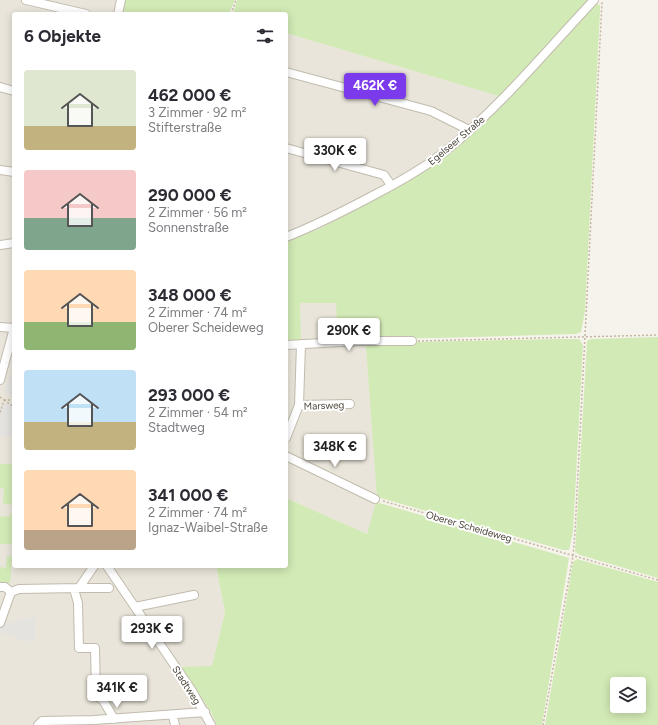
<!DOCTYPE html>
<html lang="de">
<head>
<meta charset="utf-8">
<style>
	body { margin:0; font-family:Figtree,sans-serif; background:#f7f7f7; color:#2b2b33; height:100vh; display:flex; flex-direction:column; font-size:15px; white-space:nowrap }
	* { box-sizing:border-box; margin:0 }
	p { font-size:13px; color:#7c7c81 }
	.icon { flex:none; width:22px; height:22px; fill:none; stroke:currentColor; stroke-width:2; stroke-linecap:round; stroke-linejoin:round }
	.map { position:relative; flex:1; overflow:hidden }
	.details { position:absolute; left:12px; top:12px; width:276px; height:556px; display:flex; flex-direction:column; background:#fff; border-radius:4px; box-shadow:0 2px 10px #0003 }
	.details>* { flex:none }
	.buttons { position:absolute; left:610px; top:677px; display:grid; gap:8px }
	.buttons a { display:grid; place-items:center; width:36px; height:36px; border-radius:4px; background:#fff; box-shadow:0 2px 10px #0003; font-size:20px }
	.price { position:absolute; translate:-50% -34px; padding:0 9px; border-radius:4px; background:#fff; color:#222; font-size:13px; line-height:26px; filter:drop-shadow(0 1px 2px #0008) }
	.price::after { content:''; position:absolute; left:50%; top:24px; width:12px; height:9px; margin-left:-6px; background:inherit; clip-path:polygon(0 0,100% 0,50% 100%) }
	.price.current { background:#7c3aed; color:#fff }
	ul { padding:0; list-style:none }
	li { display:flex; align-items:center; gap:12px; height:100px; padding:0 12px }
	li span { display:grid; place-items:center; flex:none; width:112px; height:80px; border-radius:4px; color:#555 }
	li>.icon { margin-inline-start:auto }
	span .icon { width:48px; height:48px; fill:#fffc; stroke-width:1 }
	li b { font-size:17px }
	h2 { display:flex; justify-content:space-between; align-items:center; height:48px; padding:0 12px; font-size:17px }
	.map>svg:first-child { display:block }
</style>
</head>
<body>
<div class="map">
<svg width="658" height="725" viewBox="0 0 658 725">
	<rect width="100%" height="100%" fill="#f6f3ec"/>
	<path fill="#eae5da" d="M0,0H124L121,14H14V566H216L225,612L212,667H182L211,712L217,725H0Z
		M286,33L497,95L506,99L463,142L434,165L393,190L319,229L286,241Z
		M299,303H336L366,348L377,489L376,503L367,534L286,498V341L301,340Z"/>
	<path fill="#d2eab5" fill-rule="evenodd" d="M124,0H235L229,14H121Z
		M237,0H589L499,96L286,33V14H233Z
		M596,4L600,5V11L585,311L581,332L576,334L437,338L338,339L336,303H300L301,340L286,341V241L319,229L393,190L450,154L491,116Z
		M658,337V578L580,555L575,552L587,341L591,339Z
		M561,339H579L583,345L573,532L569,550H563L377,497L366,348L362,343Z
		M0,464H14V544H0V516L9,517L12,512L13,507L10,504H3L4,489L0,488Z
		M286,498L367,534L376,502L569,558L542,725H217L211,712L181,667L212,666L225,612L216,566H286Z
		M7,556L12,557L10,583H0V567L6,568Z
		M577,559L658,582V725H545L573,562ZM617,684H639V706H617Z"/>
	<path fill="#e5e3e0" d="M10,375L14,376V395L4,393Z
		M2,402L14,404V437L0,436V411Z
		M35,618V641H19L14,636L0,632V622L13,623L19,619Z"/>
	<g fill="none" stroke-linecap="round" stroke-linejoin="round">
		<defs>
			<path id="minor" d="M26,0L86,14
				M118,14L121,0
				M286,72L431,111L469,130
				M0,87L14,91
				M286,148L384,175L391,185
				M0,170L14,172
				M286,237C317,225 346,210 376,194C401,181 426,167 448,149C501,106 547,50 594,0
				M0,245L14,243
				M0,327L14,328
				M286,345L359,341H412
				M0,380L14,328
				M299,405L350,404
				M286,438L299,405L301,344
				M286,456L375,499
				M107,566L192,691L211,725
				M0,587H5L11,592
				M79,588H109
				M74,589L78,603L79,648H95L96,696L103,700L114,719
				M135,607L194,595
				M0,623L11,592L19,589L79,588L94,566
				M173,716L175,725
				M38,725L42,721L94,720L205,712"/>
		</defs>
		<use href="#minor" stroke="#c2bbae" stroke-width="10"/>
		<path stroke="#c4b79f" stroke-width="1.5" stroke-dasharray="2 2" stroke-linecap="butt" d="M231,14L236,0
			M418,341L658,335
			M0,397L4,400L0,413
			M4,400L14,407
			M4,400H14
			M383,501L658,580
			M543,725L573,556L575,532L602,2"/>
		<use href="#minor" stroke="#fff" stroke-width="8"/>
	</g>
	<g text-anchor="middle" stroke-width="4" stroke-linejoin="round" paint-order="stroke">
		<g font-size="10" fill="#4b4439" stroke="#fff">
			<text transform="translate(456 140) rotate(-40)" y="4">Egelseer Straße</text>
			<text transform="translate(324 405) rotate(-2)" y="4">Marsweg</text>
			<text transform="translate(469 526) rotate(16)" y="4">Oberer Scheideweg</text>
			<text transform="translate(187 685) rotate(57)" y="4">Stadtweg</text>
		</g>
	</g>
</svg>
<div class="buttons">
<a><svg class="icon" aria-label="layers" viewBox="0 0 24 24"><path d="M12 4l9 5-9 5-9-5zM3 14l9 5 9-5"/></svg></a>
</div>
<b class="price current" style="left:375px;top:107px">462K €</b>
<b class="price" style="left:335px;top:172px">330K €</b>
<b class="price" style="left:349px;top:352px">290K €</b>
<b class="price" style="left:335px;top:468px">348K €</b>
<b class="price" style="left:152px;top:650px">293K €</b>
<b class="price" style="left:117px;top:709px">341K €</b>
<section class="details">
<h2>6 Objekte<svg class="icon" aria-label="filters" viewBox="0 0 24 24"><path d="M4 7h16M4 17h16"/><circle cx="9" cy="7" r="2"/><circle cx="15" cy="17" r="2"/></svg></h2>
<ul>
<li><span style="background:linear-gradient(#dfe7d0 70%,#c2b280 0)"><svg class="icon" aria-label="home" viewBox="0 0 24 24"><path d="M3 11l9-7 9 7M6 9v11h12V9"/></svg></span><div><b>462 000 €</b><p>3 Zimmer · 92 m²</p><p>Stifterstraße</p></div></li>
<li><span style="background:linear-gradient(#f6c9c9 60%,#7fa58c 0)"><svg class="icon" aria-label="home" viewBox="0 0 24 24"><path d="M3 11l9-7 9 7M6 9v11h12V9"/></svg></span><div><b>290 000 €</b><p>2 Zimmer · 56 m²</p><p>Sonnenstraße</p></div></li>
<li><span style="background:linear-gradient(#ffd9b3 65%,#8fb573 0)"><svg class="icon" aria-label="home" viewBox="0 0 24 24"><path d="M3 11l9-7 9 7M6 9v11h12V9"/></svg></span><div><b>348 000 €</b><p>2 Zimmer · 74 m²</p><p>Oberer Scheideweg</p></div></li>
<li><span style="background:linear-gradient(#bfe0f5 65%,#c2b280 0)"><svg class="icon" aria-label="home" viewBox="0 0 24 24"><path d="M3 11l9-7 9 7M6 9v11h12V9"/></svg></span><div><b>293 000 €</b><p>2 Zimmer · 54 m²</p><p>Stadtweg</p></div></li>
<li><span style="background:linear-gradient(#ffd9b3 75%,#b9a48a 0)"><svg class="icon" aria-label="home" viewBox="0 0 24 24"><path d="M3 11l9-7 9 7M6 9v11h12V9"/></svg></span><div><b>341 000 €</b><p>2 Zimmer · 74 m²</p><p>Ignaz-Waibel-Straße</p></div></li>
</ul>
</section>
</div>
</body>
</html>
